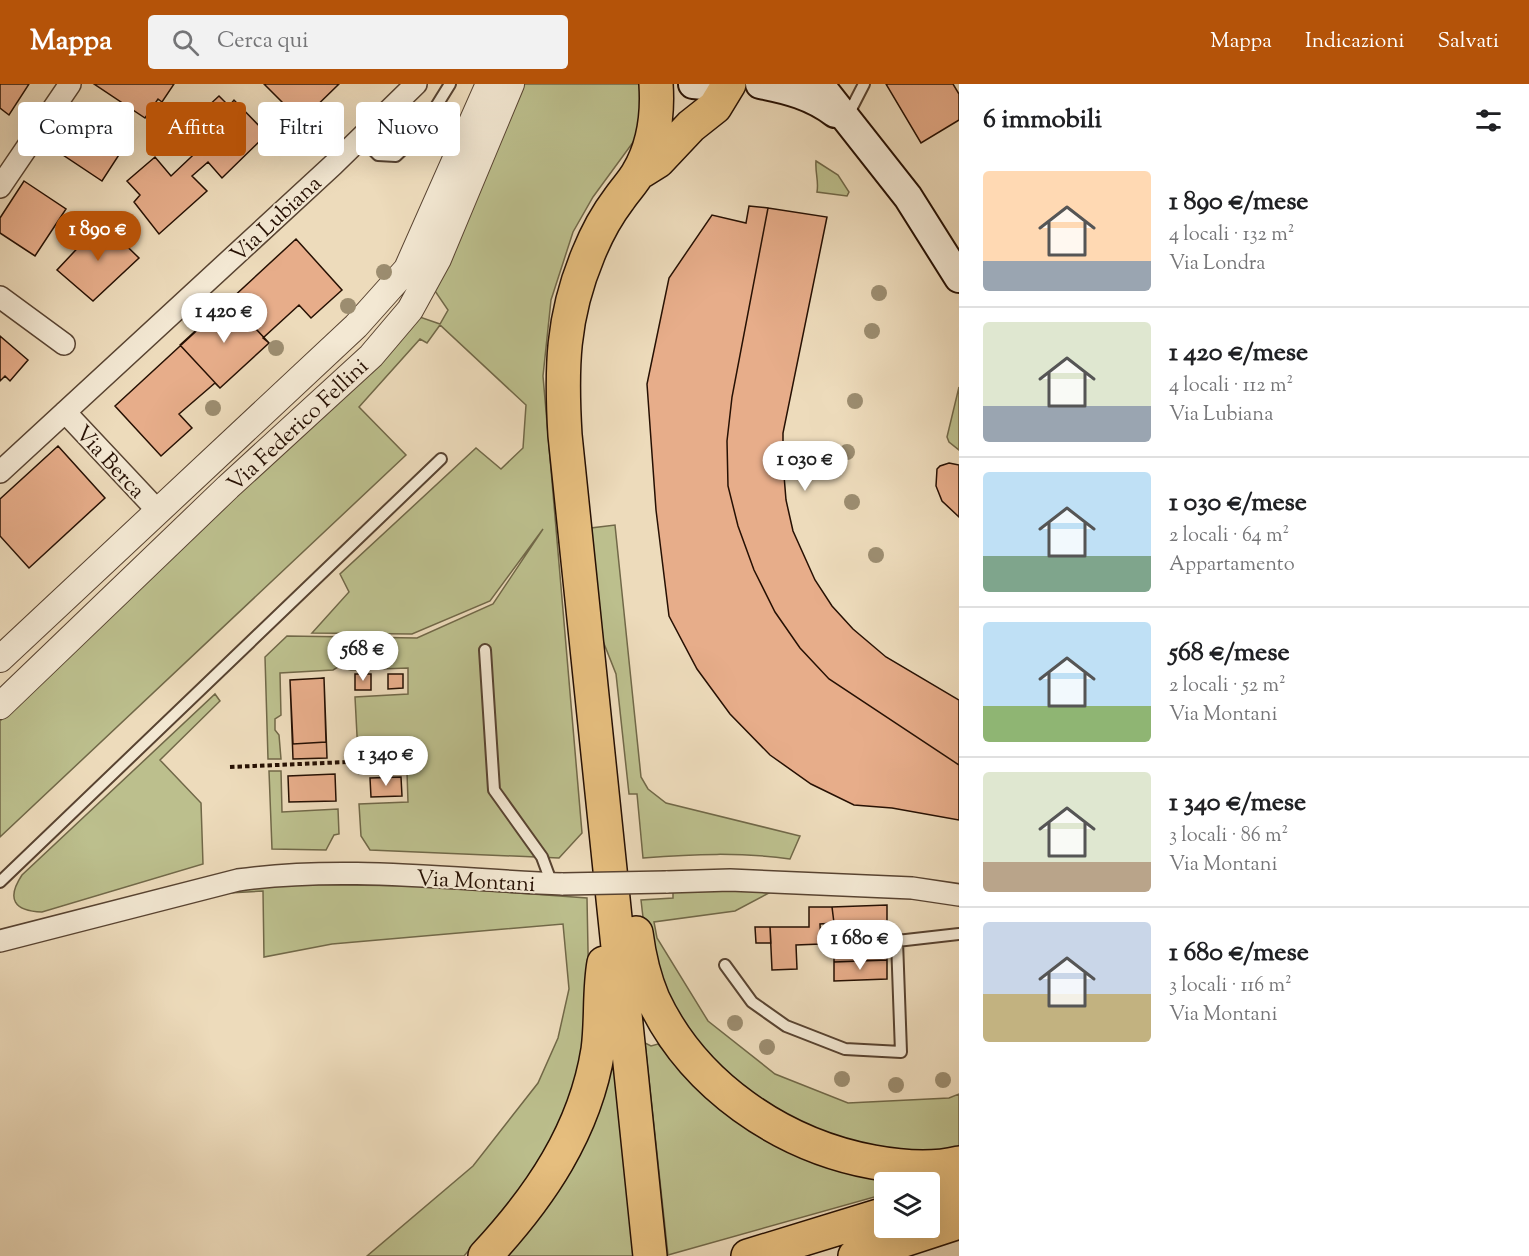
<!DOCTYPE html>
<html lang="it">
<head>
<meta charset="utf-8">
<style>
	body { margin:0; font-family:"Sorts Mill Goudy",serif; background:#f2f2f2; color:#202124; height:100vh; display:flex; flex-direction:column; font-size:22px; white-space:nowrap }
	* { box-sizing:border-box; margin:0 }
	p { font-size:20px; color:#757577 }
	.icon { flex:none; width:33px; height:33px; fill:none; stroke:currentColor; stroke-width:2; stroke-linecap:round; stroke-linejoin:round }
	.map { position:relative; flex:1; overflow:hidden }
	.details { display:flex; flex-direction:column; background:#fff; width:570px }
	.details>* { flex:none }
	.banner { position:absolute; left:18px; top:18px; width:570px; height:54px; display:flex; gap:12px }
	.fabs { position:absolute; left:874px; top:1088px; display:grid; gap:12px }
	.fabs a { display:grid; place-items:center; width:66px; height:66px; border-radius:6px; background:#fff; box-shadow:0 6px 24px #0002; font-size:30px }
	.price { position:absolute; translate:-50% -51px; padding:0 14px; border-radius:21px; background:#fff; color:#222; font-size:20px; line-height:39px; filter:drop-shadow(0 2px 3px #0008) }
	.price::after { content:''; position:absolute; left:50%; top:36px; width:18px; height:14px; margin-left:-9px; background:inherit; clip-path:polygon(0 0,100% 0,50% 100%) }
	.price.current { background:#b45309; color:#fff }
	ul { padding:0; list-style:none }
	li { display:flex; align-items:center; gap:18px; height:150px; padding:0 24px }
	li+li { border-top:2px solid #e0e0e0 }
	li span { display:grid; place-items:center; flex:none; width:168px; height:120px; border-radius:6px; color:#555 }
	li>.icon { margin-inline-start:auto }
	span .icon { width:72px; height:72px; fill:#fffc; stroke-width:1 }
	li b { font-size:26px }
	h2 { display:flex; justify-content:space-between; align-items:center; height:72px; padding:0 24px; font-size:26px }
	.chip { padding:0 21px; border-radius:6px; background:#fff; box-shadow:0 6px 24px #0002; font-size:21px; line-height:54px }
	.chip.current { background:#b45309; color:#fff }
	header { display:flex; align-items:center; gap:36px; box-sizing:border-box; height:84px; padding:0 30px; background:#b45309; color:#fff }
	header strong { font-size:28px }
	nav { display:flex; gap:33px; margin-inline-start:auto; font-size:21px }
	.search { width:420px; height:54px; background:#f2f2f2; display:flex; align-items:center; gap:15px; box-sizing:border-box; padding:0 21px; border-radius:6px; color:#757577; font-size:22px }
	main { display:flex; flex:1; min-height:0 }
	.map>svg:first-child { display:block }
</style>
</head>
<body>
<header>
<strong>Mappa</strong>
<div class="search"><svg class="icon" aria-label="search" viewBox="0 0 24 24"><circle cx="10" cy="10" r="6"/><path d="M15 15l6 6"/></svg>Cerca qui</div>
<nav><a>Mappa</a><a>Indicazioni</a><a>Salvati</a></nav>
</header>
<main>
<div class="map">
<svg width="959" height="1172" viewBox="0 0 959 1172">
	<rect width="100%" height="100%" fill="#eddbbb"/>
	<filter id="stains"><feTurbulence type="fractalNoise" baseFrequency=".00333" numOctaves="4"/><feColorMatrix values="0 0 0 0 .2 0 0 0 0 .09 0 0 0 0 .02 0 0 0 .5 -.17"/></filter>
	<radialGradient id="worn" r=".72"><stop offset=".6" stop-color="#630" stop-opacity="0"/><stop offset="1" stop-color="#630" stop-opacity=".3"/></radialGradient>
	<path fill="#bcbf8d" stroke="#716848" stroke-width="1.5" d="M524,0H642V46L593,113L573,148L551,216L543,292L582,749L559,774L370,766L361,752L359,720L408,718L407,688L359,690L355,613L408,610V584L351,586L338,583L333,586L280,589L281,631L275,635V646L279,651L281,675H268L265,573L287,552L417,554L493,520L543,445L490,517L412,550L312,549L349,508L340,490L476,364L501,385L523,364L526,321L440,241L427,259L420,255L359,323L406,371L0,753V637L420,233L440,240L448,226L435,207Z
		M816,77L838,91L849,108L847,112L817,108C819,97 815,89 816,77Z
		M959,303V366L949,358L947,353Z
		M615,441L641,693L648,705L666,719L800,752L790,775C741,768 693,770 643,774L637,710H629L616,590L603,557L591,444Z
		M215,610L220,617L160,676L201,719L203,780L42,828C14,827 6,815 22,791Z
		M269,687H281L282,728L338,725L339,750L334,751L326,766L272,765Z
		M267,800L421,802L587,814L589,918L585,974L545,1075L464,1172H367L473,1082L538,999L558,954L569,905L563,840L332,860L264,873L263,807L229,809Z
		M734,805L769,809L735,827L654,838L657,854L708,937L775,990L848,1019L949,1014L959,1010V1065C857,1080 738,1028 683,940C673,925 654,882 649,865C644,850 643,832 641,816L673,814V808Z
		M645,959L651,962L658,960L686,987L926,1098H885V1110L668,1171Z
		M610,977H613L615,980L635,1172H499Z"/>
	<path fill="#e7ad8a" stroke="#261003" stroke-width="1.5" d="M0,0H29L9,31L0,24Z
		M94,0H174L162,18L158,15L145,34Z
		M264,0H339L301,37Z
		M886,0H953L959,10V36L921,59Z
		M219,12L229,22L234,16L267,50L222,94L208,78L192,92L207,107L159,150L134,118L140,111L127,97L155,73L171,92L208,57L191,38Z
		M78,28L126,60L102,97L54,65Z
		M24,97L66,125L35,172L0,149V134Z
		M749,122L768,124L732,313L727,357L728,402L738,442L754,486L775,528L800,564L829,595L959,681V736L892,724L854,721L811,700L770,671L730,630L697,585L669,532L656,426L647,300L669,194L712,131L746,139Z
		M768,124L827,133L783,349V379L786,416L793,447L815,496L832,522L853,545L886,573L959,616V681L829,595L800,564L775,528L754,486L738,442L728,402L727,357L732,313Z
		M102,138L139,174L93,217L57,186Z
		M296,155L342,206L311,234L299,221L263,254L269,259L220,304L215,299L179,330L192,344L161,372L115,322Z
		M229,216L269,259L220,304L180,261Z
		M0,252L28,276L10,297L5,292L0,297Z
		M58,362L105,414L29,484L0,452V415Z
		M949,379L959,381V433L942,417L936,402L937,385L940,382Z
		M355,590H371V606H355Z
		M388,590H403V604L388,605Z
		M324,594L327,674L293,675L290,596Z
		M324,594L326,658L293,660L290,596Z
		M335,690L336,717L289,718L288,692Z
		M401,693L402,712L371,713L370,694Z
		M887,821V837L834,839L832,823Z
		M809,823H832L834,839L820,840L821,860L796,861L797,885L772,886L770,843H809Z
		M887,837V876L834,878V839Z
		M755,843H770L771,859H756Z
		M887,876V895L834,897V878Z"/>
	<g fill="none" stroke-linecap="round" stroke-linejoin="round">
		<defs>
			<path id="service" d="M847,33L864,0
				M361,54L378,71L396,72L419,50L450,0
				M485,566L494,706L542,773L552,800
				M0,798L441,375
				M725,881L752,918L786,942L845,965L901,968L897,857L959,850"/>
			<path id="minor" d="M0,103L70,0
				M0,213L64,260
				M65,328L157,426
				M0,388L333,81L416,0
				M666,798L730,796L912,804L959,811
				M0,857L238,796C345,781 456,796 563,800"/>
			<path id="tertiary" d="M0,575L356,242L407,185L489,0
				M0,622L228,403L371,272L410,226L438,175L511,0"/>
			<path id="secondary" d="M693,0L715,2L728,0
				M760,0C787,5 813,12 835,29
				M819,0L908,113L959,194"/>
			<path id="trunk" d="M642,87L658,77L691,42L715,23L729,0
				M636,849C639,872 644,894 653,915C693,1001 781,1061 873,1078C900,1083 931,1086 959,1079
				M930,1114L959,1104
				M485,1172C540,1113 585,1047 598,966C602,937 599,907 604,879
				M650,1172L565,351C561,285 562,233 588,171C596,151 606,132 619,115C625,106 633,98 638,89C654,62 658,30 656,0
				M748,1172L885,1130
				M855,1172L959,1138"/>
		</defs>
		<use href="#service" stroke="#584331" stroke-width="14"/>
		<use href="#minor" stroke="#584331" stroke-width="24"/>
		<use href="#tertiary" stroke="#584331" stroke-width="28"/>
		<use href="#secondary" stroke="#261003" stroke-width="32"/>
		<use href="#trunk" stroke="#261003" stroke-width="36"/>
		<path stroke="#261003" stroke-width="4" stroke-dasharray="4.5 3" stroke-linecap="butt" d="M230,683L347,678"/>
		<use href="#service" stroke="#f3e8d3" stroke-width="10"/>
		<use href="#minor" stroke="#f3e8d3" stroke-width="21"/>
		<use href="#tertiary" stroke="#f3e8d3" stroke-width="26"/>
		<use href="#secondary" stroke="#f3e8d3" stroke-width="28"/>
		<use href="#trunk" stroke="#e6be7e" stroke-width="33"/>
		<defs>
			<path id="minor-bridge" d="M563,800L666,798"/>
		</defs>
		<use href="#minor-bridge" stroke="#584331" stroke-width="24" stroke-linecap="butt"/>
		<use href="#minor-bridge" stroke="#f3e8d3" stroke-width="21"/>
	</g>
	<g fill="#9c8d70">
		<circle cx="384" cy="188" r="8"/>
		<circle cx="879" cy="209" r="8"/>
		<circle cx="348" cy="222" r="8"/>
		<circle cx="872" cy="247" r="8"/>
		<circle cx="276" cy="264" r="8"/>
		<circle cx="855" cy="317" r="8"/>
		<circle cx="213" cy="324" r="8"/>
		<circle cx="847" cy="368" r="8"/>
		<circle cx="852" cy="418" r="8"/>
		<circle cx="876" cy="471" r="8"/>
		<circle cx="735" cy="939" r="8"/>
		<circle cx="767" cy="963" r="8"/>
		<circle cx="842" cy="995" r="8"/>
		<circle cx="943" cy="996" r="8"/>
		<circle cx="896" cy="1001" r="8"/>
	</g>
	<g text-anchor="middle" stroke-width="4.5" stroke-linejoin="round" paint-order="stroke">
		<g font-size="22" fill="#261003" stroke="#f3e8d3">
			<text transform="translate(275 134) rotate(-43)" y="8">Via Lubiana</text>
			<text transform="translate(297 340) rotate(-43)" y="8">Via Federico Fellini</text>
			<text transform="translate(111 377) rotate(47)" y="8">Via Berca</text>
			<text transform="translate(476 796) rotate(3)" y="8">Via Montani</text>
		</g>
	</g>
	<rect width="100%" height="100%" filter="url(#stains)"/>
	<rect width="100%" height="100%" fill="url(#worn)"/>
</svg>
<div class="fabs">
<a><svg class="icon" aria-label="layers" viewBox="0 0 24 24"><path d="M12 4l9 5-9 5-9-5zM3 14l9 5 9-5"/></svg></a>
</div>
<b class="price current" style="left:98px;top:178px">1 890 €</b>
<b class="price" style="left:224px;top:260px">1 420 €</b>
<b class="price" style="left:805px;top:408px">1 030 €</b>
<b class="price" style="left:363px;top:598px">568 €</b>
<b class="price" style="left:386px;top:703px">1 340 €</b>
<b class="price" style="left:860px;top:887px">1 680 €</b>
<div class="banner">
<a class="chip">Compra</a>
<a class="chip current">Affitta</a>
<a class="chip">Filtri</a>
<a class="chip">Nuovo</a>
</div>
</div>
<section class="details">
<h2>6 immobili<svg class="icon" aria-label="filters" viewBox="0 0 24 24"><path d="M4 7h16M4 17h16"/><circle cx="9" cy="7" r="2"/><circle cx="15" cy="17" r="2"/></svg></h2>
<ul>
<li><span style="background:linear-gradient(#ffd9b3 75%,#9aa5b1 0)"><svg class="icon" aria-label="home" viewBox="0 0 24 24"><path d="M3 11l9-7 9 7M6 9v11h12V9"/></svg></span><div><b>1 890 €/mese</b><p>4 locali · 132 m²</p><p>Via Londra</p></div></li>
<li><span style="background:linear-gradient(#dfe7d0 70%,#9aa5b1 0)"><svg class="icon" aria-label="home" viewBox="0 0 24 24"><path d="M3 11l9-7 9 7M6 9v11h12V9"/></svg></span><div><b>1 420 €/mese</b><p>4 locali · 112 m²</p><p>Via Lubiana</p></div></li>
<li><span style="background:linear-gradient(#bfe0f5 70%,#7fa58c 0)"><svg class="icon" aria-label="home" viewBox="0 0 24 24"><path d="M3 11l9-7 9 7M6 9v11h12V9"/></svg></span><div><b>1 030 €/mese</b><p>2 locali · 64 m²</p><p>Appartamento</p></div></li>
<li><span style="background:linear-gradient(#bfe0f5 70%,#8fb573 0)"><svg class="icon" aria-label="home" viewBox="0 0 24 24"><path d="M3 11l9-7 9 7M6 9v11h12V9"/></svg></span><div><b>568 €/mese</b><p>2 locali · 52 m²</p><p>Via Montani</p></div></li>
<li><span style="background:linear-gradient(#dfe7d0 75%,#b9a48a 0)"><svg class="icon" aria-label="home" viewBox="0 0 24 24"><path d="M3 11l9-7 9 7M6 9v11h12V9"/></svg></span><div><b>1 340 €/mese</b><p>3 locali · 86 m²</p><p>Via Montani</p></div></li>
<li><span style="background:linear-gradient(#c9d6e8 60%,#c2b280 0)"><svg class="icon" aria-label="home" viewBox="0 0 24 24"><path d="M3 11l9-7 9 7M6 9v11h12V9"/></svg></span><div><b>1 680 €/mese</b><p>3 locali · 116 m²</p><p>Via Montani</p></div></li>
</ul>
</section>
</main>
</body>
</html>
